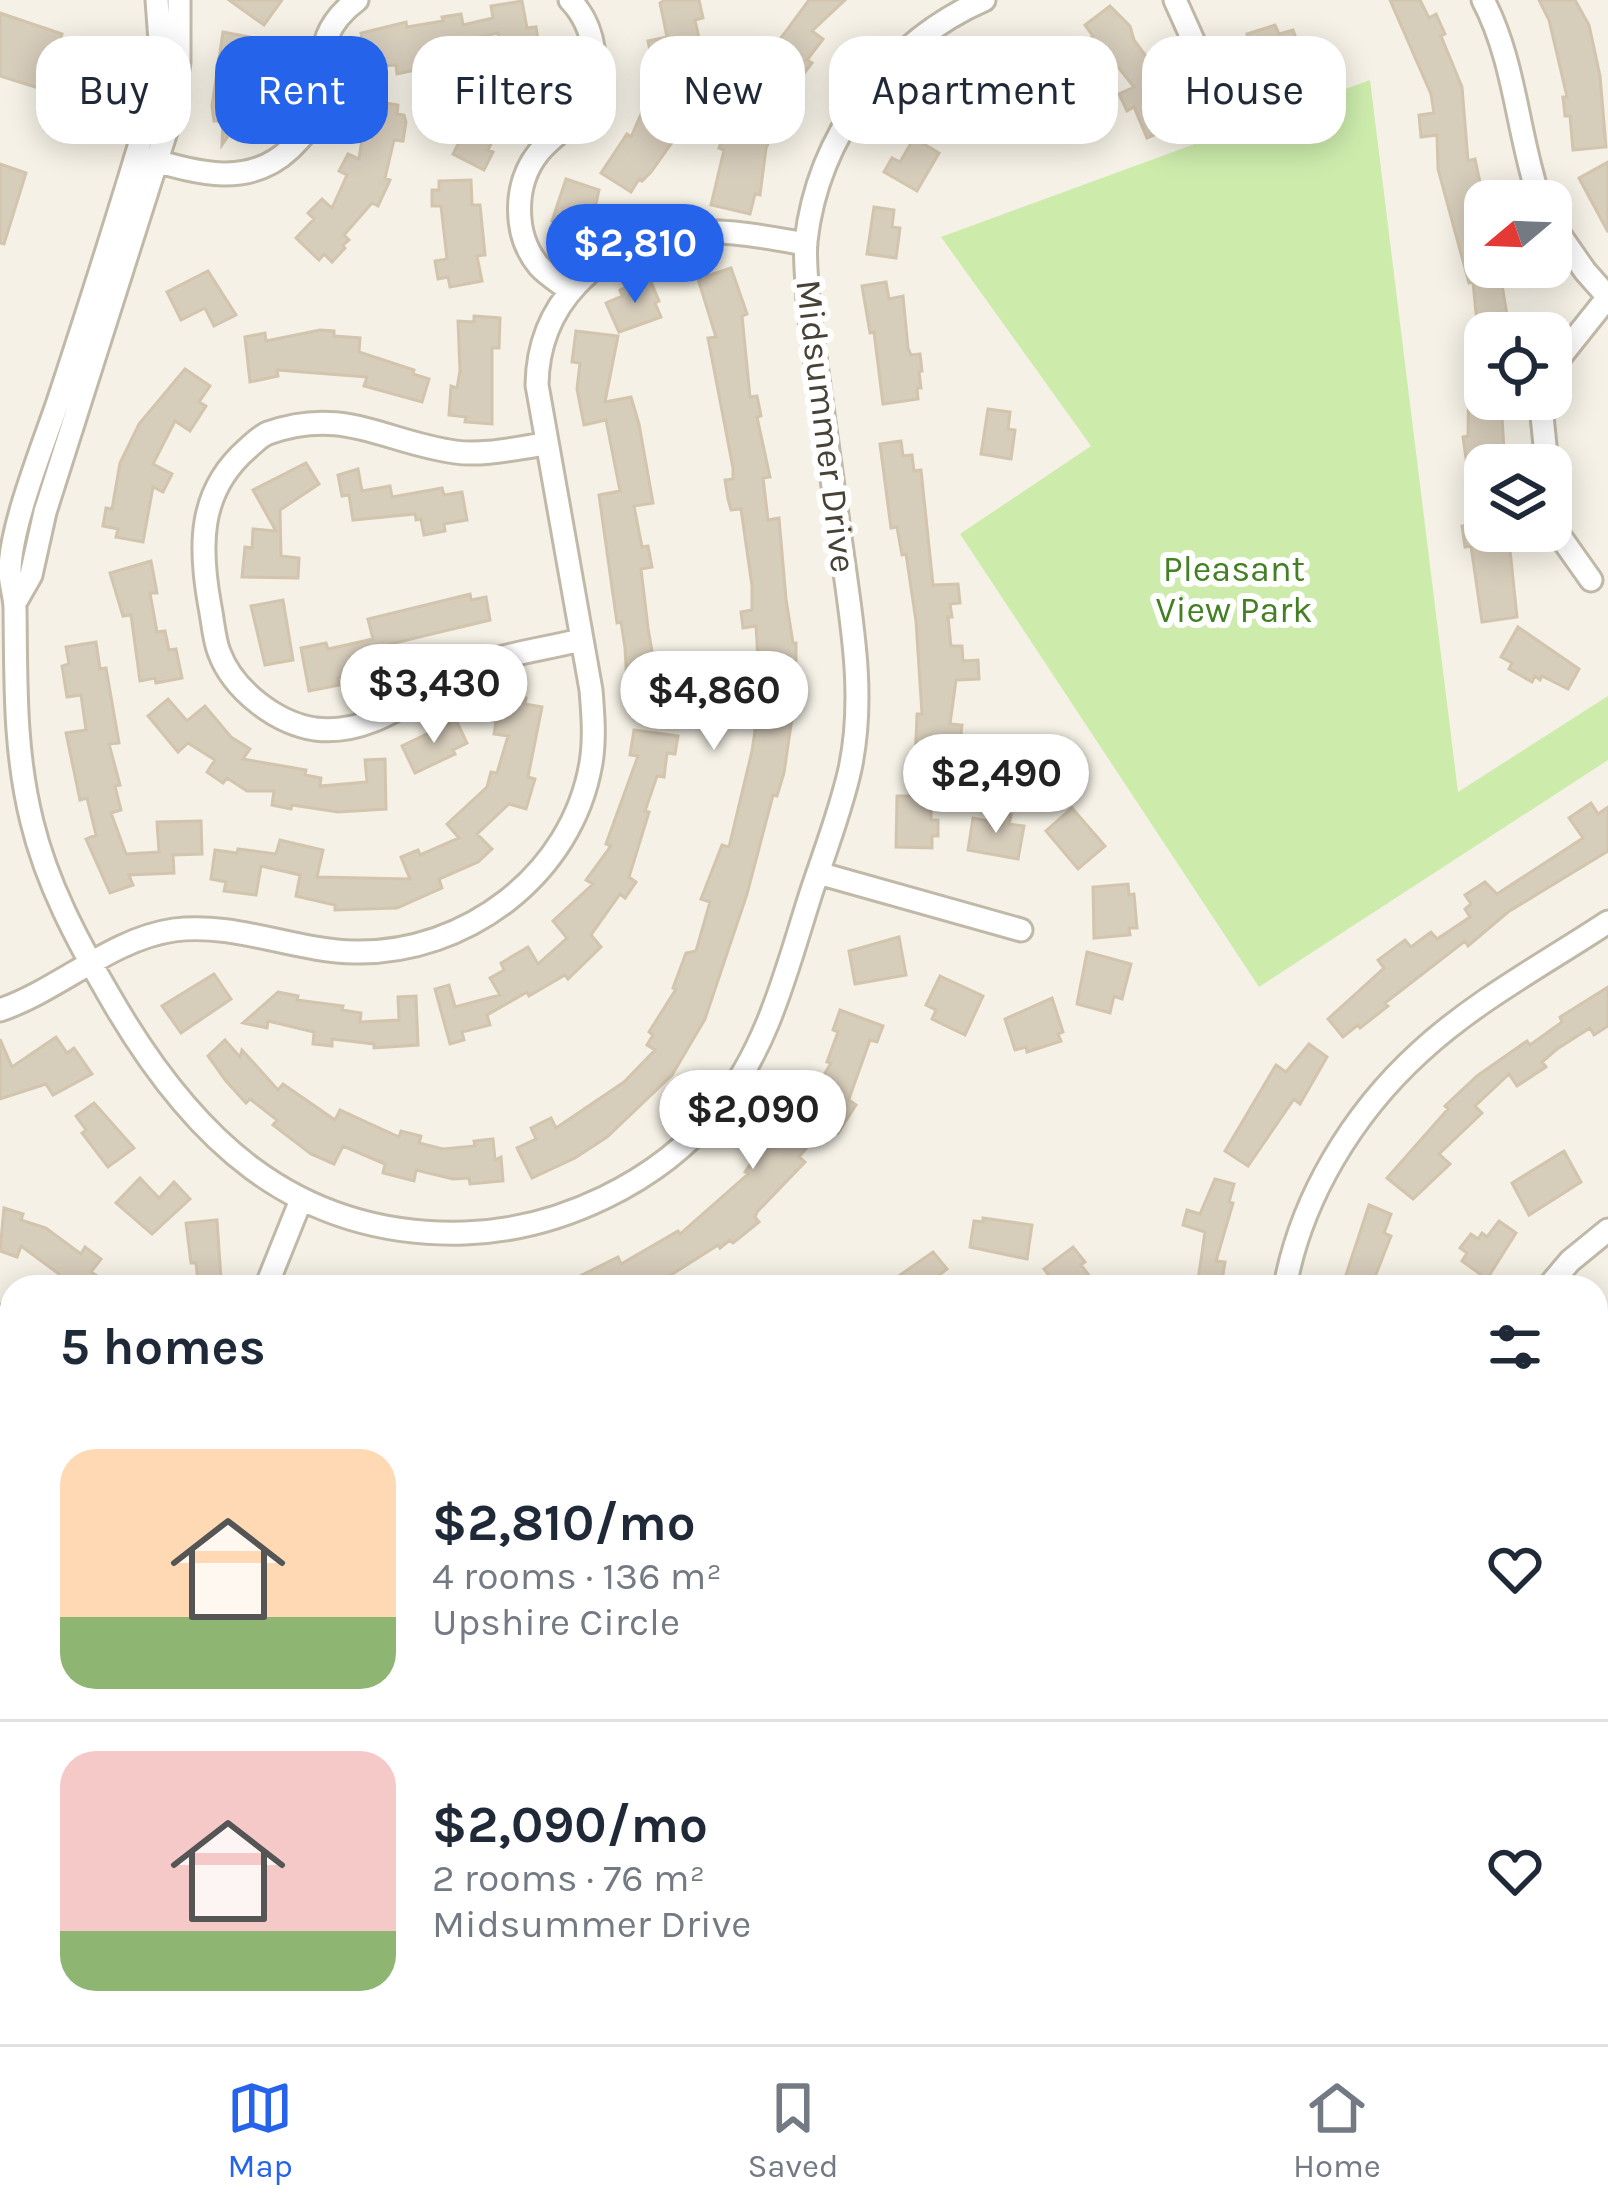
<!DOCTYPE html>
<html lang="en">
<head>
<meta charset="utf-8">
<style>
	body { margin:0; font-family:Karla,sans-serif; background:#f2f2f3; color:#1f2937; height:100vh; display:flex; flex-direction:column; font-size:45px; white-space:nowrap }
	* { box-sizing:border-box; margin:0 }
	p { font-size:39px; color:#747a83 }
	.icon { flex:none; width:66px; height:66px; fill:none; stroke:currentColor; stroke-width:2; stroke-linecap:round; stroke-linejoin:round }
	.map { position:relative; flex:1; overflow:hidden }
	.sheet { position:absolute; left:0px; top:1275px; width:1608px; height:771px; display:flex; flex-direction:column; background:#fff; border-radius:36px 36px 0 0; box-shadow:0 6px 30px #0003 }
	.sheet>* { flex:none }
	.hud { position:absolute; left:36px; top:36px; width:1536px; height:108px; display:flex; gap:24px }
	.needle { width:78px; rotate:251deg }
	.tools { position:absolute; left:1464px; top:180px; display:grid; gap:24px }
	.tools a { display:grid; place-items:center; width:108px; height:108px; border-radius:24px; background:#fff; box-shadow:0 6px 30px #0003; font-size:60px }
	.price { position:absolute; translate:-50% -102px; padding:0 27px; border-radius:42px; background:#fff; color:#222; font-size:39px; line-height:78px; filter:drop-shadow(0 3px 6px #0008) }
	.price::after { content:''; position:absolute; left:50%; top:72px; width:36px; height:27px; margin-left:-18px; background:inherit; clip-path:polygon(0 0,100% 0,50% 100%) }
	.price.on { background:#2563eb; color:#fff }
	ul { padding:0; list-style:none }
	li { display:flex; align-items:center; gap:36px; height:300px; padding:0 60px }
	li+li { border-top:3px solid #e0e1e3 }
	li span { display:grid; place-items:center; flex:none; width:336px; height:240px; border-radius:36px; color:#555 }
	li>.icon { margin-inline-start:auto }
	span .icon { width:144px; height:144px; fill:#fffc; stroke-width:1 }
	li b { font-size:51px }
	h2 { display:flex; justify-content:space-between; align-items:center; height:144px; padding:0 60px; font-size:51px }
	.tag { padding:0 42px; border-radius:36px; background:#fff; box-shadow:0 6px 30px #0003; font-size:42px; line-height:108px }
	.tag.on { background:#2563eb; color:#fff }
	.dock { display:flex; justify-content:space-around; align-items:center; height:168px; border-top:3px solid #e0e1e3; background:#fff; font-size:33px; color:#747a83 }
	.dock a { display:grid; justify-items:center; gap:6px }
	.dock .on { color:#2563eb }
	.map>svg:first-child { display:block }
</style>
</head>
<body>
<div class="map">
<svg width="1608" height="2044" viewBox="0 0 1608 2044">
	<rect width="100%" height="100%" fill="#f5f1e6"/>
	<path fill="#cdecac" d="M1370,80L1458,792L1608,696V760L1259,987L960,534L1091,446L941,237Z
		M0,1725L12,1728V2034H213L207,2044H0Z
		M1175,2034H1353L1365,2040L1360,2044H1174Z"/>
	<path fill="#d7cdbb" stroke="#d3c5ad" stroke-width="3" d="M229,0H282L264,25Z
		M665,0H699L703,18L695,20L705,64L695,66L698,76L662,84L674,55L652,60L648,41L667,37L660,3Z
		M809,0H845L812,31L823,39L807,60L812,63L784,100L788,102L766,148L760,195L755,194L750,214L711,205L724,150L719,148L735,95L746,72L751,74L757,63L761,65Z
		M1390,0H1420L1429,18L1436,14L1445,34L1441,36L1462,87L1468,161L1475,159L1485,206V267H1499L1510,333H1478L1473,282L1469,283L1438,169L1437,135L1421,137L1419,115L1434,113L1431,94Z
		M1539,0H1575L1589,25L1600,76L1606,147L1573,150L1570,116H1565L1563,97H1567L1549,20Z
		M522,1L527,28L536,27L539,46L505,52L507,50L501,51L498,33L465,40L468,56L414,66L415,70L397,74L396,65L367,67L361,33L406,22L407,27L443,21L442,17L461,14L463,25L493,18L491,6Z
		M1110,6L1130,26L1134,40L1159,74L1177,125L1147,138L1134,107L1127,111L1119,94L1134,87L1110,57L1104,62L1088,40L1093,36L1085,25Z
		M0,13L62,34L45,90L0,76Z
		M1275,25L1279,34L1293,30L1300,49L1287,54L1288,59L1284,61L1289,79L1264,87L1247,34Z
		M223,32L270,41L260,89H266L265,108H255L254,130L246,126L253,133L231,132L222,145L223,121H214L212,106Z
		M1042,48L1054,78L1005,95L993,63Z
		M503,64L545,86L536,103L528,99L516,121L505,115L488,150L493,152L484,170L453,154L492,77L507,86Z
		M968,76L989,101L978,106L984,114L951,135L928,107Z
		M658,91L688,104L684,113L694,117L687,134L682,139L676,137L651,172L642,181L639,179L631,192L601,173L627,134L631,137L642,112L649,115Z
		M359,99L398,105L397,114L404,115L406,122L403,141L394,140L385,178L390,180L378,206L372,203L344,235L349,240L343,245L345,248L332,262L324,254L319,260L296,238L314,219L308,213L322,199L332,208L347,175L339,171L348,154L359,159L365,118L356,117Z
		M914,138L939,153L917,191L884,172L892,158L900,162Z
		M1608,162V232L1579,178Z
		M0,164L26,173L4,244L0,243Z
		M566,179L599,190L589,234L552,221Z
		M471,180L472,205H480L485,255L477,256L482,281L450,287L448,277L438,279L435,261L447,259L441,206H432V190H439V181Z
		M874,207L894,210L892,227L900,228L896,258L867,254Z
		M731,268L747,314L742,316L750,397L757,396L761,416L757,417L770,477L763,478L768,520L779,518L786,599L793,643H796V661L788,662V710L793,711L784,773L777,796L773,795L747,894L705,1019L672,1075L607,1137L575,1158L532,1178L517,1148L536,1139L531,1128L551,1118L556,1128L624,1082L655,1050L647,1045L653,1035L649,1032L676,989L673,988L686,953L696,951L710,902L701,899L722,845L729,847L752,751L756,724L735,721L738,703L751,705V676H759L756,626L743,628L741,612L752,610V586L741,509L731,510L728,499L725,480L733,479V468L708,338L716,337L698,279Z
		M208,271L236,315L214,326L205,308L181,320L167,292Z
		M649,277L659,301L655,303L661,317L619,332L606,303L622,296L620,290Z
		M886,282L889,299L903,296L908,348L911,355L920,354L922,371L919,372L921,388H917L918,399L883,404L874,332L870,333L862,286Z
		M474,316L500,318L499,348H492V424L465,422L466,417L449,415L451,386L457,388L460,371L458,321L474,322Z
		M320,330L334,331V336L360,338L359,352L414,370L413,374L429,379L422,402L364,386L367,377L277,370L278,376L250,382L245,337L265,333L266,341Z
		M576,331L618,336L605,402L631,397L639,424L653,503L634,506L642,547L648,546L652,567L641,569L648,628L654,663L692,661L693,678L681,679L683,707L651,709L650,681L627,683L625,648L621,622L617,623L599,495L620,491L606,420L584,425L577,389L580,363L572,362Z
		M1469,362H1485V399H1501L1504,451L1499,452L1501,465H1485V486L1470,487L1463,437L1468,436Z
		M185,369L210,386L199,402L206,406L190,431L175,421L153,464L172,474L163,492L153,487L143,542L116,537L118,529L103,526L106,508L112,509L120,463L139,424Z
		M988,409L1010,412L1008,429L1015,430L1011,459L981,454Z
		M901,441L903,456L912,455L914,471L921,470L933,585L958,584L960,603L950,604L952,617H948L951,646H962L963,661L978,660L979,679L956,680L950,724L962,725L960,743H957L955,758H950L949,769L915,765L917,714H922L916,621L906,554L902,555L897,527L891,528L880,444Z
		M306,463L319,484L280,510L281,556L299,558L298,578L242,577L245,547L252,548L253,529L276,531L253,490Z
		M358,469L362,491L390,486L392,497L442,488L444,495L462,492L467,520L444,524L445,531L424,535L421,519L416,520L415,514L353,520L349,495L342,496L338,475Z
		M1485,523V531H1508L1517,617L1482,622L1471,546L1465,547L1462,526Z
		M151,561L157,593H150L157,632L165,631L169,650L176,649L182,678L156,683L155,678L140,681L131,615L123,616L110,573Z
		M470,594L471,600L486,597L490,620L390,644L394,663L357,672L338,678L339,685L309,691L301,648L326,643L328,649L373,639L368,619Z
		M283,600L293,660L265,665L251,606Z
		M1518,627L1579,669L1568,689L1542,676L1540,680L1535,676L1532,682L1509,669L1512,663L1501,657Z
		M96,642L100,669L106,668L119,743L109,744L120,785L115,786L121,810L111,813L126,854L159,852L157,822L201,821L202,854L173,855L174,873L129,875L133,885L110,893L86,839L96,835L87,798L80,800L66,733L86,730L81,695L67,697L62,666L69,664L66,647Z
		M495,693L526,698L525,704L542,707L528,777L535,779L526,809L509,804L477,834L492,849L478,862L439,879L442,888L397,908L335,910V905L296,896L300,875L261,866L256,895L224,891L226,882L211,879L215,850L237,853L238,849L276,854L280,840L323,850L317,877L410,879L401,857L418,850L420,855L459,838L447,824L487,787L491,772L497,773L508,736L494,734L496,721L490,720Z
		M168,699L187,721L205,706L231,737L250,749L243,759L306,770L305,775L321,778L320,786L367,782L365,760L385,759L386,809L338,812L292,805L291,809L272,805L274,791H247L227,778L223,783L207,772L215,760L188,743L178,752L148,716Z
		M456,720L467,743L453,750L455,754L415,773L402,746Z
		M634,730L678,736L675,754L667,753L664,777L657,776L645,811L649,812L629,877L636,882L625,898L620,894L591,935L601,947L568,979L565,975L529,996L527,992L487,1015L490,1025L462,1032L464,1040L450,1044L435,989L449,985L455,1007L500,995L490,978L504,970L501,963L528,947L538,964L567,938L553,921L593,884L586,880L611,846L606,844L638,756L630,755Z
		M897,796H931V820H938V836H932V848L896,847Z
		M1591,803L1598,814L1608,807V851L1508,912L1468,946L1465,941L1385,1003L1388,1006L1360,1028L1358,1025L1343,1037L1328,1019L1384,968L1378,960L1405,940L1411,947L1431,932L1437,939L1470,917L1465,909L1471,904L1465,895L1485,882L1497,894L1583,838L1569,818Z
		M1072,808L1105,846L1078,869L1046,831Z
		M990,811L1011,815L1009,824L1024,826L1018,859L968,850L973,818L988,821Z
		M1128,884L1129,895L1134,894L1137,928H1129L1130,935L1094,938L1093,887Z
		M899,937L906,975L855,984L849,951Z
		M1087,952L1131,964L1122,999L1114,996L1110,1013L1077,1004Z
		M214,974L231,999L181,1033L162,1006Z
		M940,976L983,996L965,1035L932,1019L936,1010L926,1005Z
		M1608,987V1026L1594,1035L1590,1028L1557,1049L1542,1062L1546,1067L1517,1086L1509,1074L1475,1106L1482,1113L1439,1154L1450,1164L1413,1199L1387,1178L1448,1109L1445,1106L1477,1076L1527,1041L1530,1045L1562,1022L1560,1017Z
		M278,992L298,996L297,1000L343,1006L342,1010L361,1013L360,1022L399,1020L398,997L416,996L418,1045L374,1048V1044L332,1039V1046L313,1044L314,1032L268,1021L267,1028L243,1023Z
		M1052,998L1063,1032L1058,1034L1061,1041L1027,1052L1026,1047L1015,1050L1005,1019Z
		M840,1010L883,1026L877,1042L870,1040L850,1096L849,1100L856,1105L838,1133L834,1130L827,1141L817,1135L799,1157L805,1162L757,1212L755,1217L759,1222L733,1243L730,1240L720,1248L718,1245L652,1287H558L618,1257L621,1264L678,1231L680,1234L748,1174L745,1172L773,1131L785,1141L831,1063L827,1062L838,1032L833,1030Z
		M56,1037L67,1053L74,1048L92,1074L53,1095L46,1084L0,1099V1039L12,1067Z
		M225,1040L240,1057L242,1050L278,1090L283,1084L335,1120L340,1110L399,1137L401,1131L421,1136L419,1143L443,1149L475,1146L474,1141L493,1139L495,1160L501,1157L503,1181L470,1184L469,1178L453,1179L416,1170L414,1181L383,1173L385,1164L343,1146L334,1164L311,1154L273,1125L277,1120L250,1099L246,1103L226,1081L208,1056Z
		M1309,1044L1327,1057L1300,1104L1294,1099L1248,1166L1225,1151L1276,1065L1286,1072Z
		M94,1103L134,1148L108,1167L82,1133L86,1130L76,1116Z
		M1564,1151L1581,1182L1529,1215L1512,1183Z
		M140,1178L159,1198L174,1182L190,1199L152,1234L116,1203Z
		M1215,1179L1234,1184L1229,1202L1233,1203L1216,1261L1225,1262L1221,1287H1197L1205,1232L1183,1225L1187,1210L1200,1214Z
		M1369,1205L1391,1214L1384,1233L1391,1236L1371,1287H1342Z
		M4,1208L23,1214L21,1220L46,1228L81,1254L85,1247L101,1259L91,1272L97,1276L89,1287H66L55,1279L59,1274L21,1246L17,1257L0,1251Z
		M983,1218L1032,1225L1027,1259L970,1247L974,1221L983,1222Z
		M217,1220L221,1279L198,1282L196,1263H191L186,1223Z
		M1499,1221L1516,1233L1487,1279L1462,1261L1467,1253L1460,1248L1471,1234L1478,1239L1482,1233L1487,1237Z
		M1073,1247L1085,1262L1081,1265L1098,1287H1058L1044,1269Z
		M933,1252L947,1269L924,1287H883Z"/>
	<g fill="none" stroke-linecap="round" stroke-linejoin="round">
		<defs>
			<path id="street" d="M157,0L160,41L153,100C123,201 91,302 58,402C43,446 10,527 10,571C10,584 15,596 15,609C16,682 14,750 32,822C47,884 77,940 109,995C189,1135 292,1238 465,1233C558,1230 659,1183 718,1109C769,1047 788,964 812,890C825,851 841,810 850,769C866,694 851,619 841,544C830,464 819,385 808,306C808,285 804,262 806,241C818,136 888,42 984,0
				M1175,0L1228,118
				M1483,0C1516,63 1517,134 1540,201
				M149,159C198,173 249,188 290,149C298,141 309,130 313,119C331,73 306,38 357,0
				M1551,222L1585,271L1608,297
				M569,290C559,282 547,275 539,266C513,235 513,184 539,152C553,135 573,125 584,105C602,72 596,27 570,0
				M1551,377L1557,361L1608,297
				M1545,399L1542,416L1547,465
				M546,444C516,448 484,456 455,452C384,442 344,406 268,433C260,436 254,443 247,449C198,492 199,547 210,607C213,622 214,639 219,652C233,690 276,723 315,729C377,737 421,688 474,666C507,653 546,649 580,640
				M1551,496L1555,529L1591,580
				M15,603L31,575L45,512L172,113L179,62V0
				M818,873L1021,930
				M0,1010C59,990 111,939 174,930C235,922 294,951 355,952C466,954 572,875 591,763C595,739 593,714 591,690L537,385C538,304 597,247 675,234C717,227 765,237 806,244
				M266,1287L301,1200
				M1285,1287C1301,1198 1353,1113 1420,1052C1475,1001 1546,963 1608,922
				M1548,1287L1570,1261L1608,1230
				M0,1316L12,1319
				M1596,1444L1608,1453
				M1596,1511L1608,1491
				M0,1601L12,1600
				M1596,1919L1608,1909
				M750,2034L754,2044
				M959,2044L970,2034
				M1516,2044L1520,2034"/>
		</defs>
		<use href="#street" stroke="#c1b9a8" stroke-width="27"/>
		<use href="#street" stroke="#fff" stroke-width="21"/>
	</g>
	<g text-anchor="middle" stroke-width="12" stroke-linejoin="round" paint-order="stroke">
		<g font-size="36" fill="#484135" stroke="#fff">
			<text transform="translate(827 426) rotate(83)" y="13">Midsummer Drive</text>
		</g>
		<g font-size="36" fill="#437f23" stroke="#fff">
			<text x="1234" y="581">Pleasant<tspan x="1234" dy="41">View Park</tspan></text>
		</g>
	</g>
</svg>
<div class="tools">
<a><svg class="needle" viewBox="-14 -14 28 28"><path d="M0-13l5 13h-10z" fill="#e53935"/><path d="M0 13l5-13h-10z" fill="#747a83"/></svg></a>
<a><svg class="icon" aria-label="locate" viewBox="0 0 24 24"><circle cx="12" cy="12" r="6"/><path d="M12 2v4M12 18v4M2 12h4M18 12h4"/></svg></a>
<a><svg class="icon" aria-label="layers" viewBox="0 0 24 24"><path d="M12 4l9 5-9 5-9-5zM3 14l9 5 9-5"/></svg></a>
</div>
<b class="price on" style="left:635px;top:306px">$2,810</b>
<b class="price" style="left:434px;top:746px">$3,430</b>
<b class="price" style="left:714px;top:753px">$4,860</b>
<b class="price" style="left:996px;top:836px">$2,490</b>
<b class="price" style="left:753px;top:1172px">$2,090</b>
<div class="hud">
<a class="tag">Buy</a>
<a class="tag on">Rent</a>
<a class="tag">Filters</a>
<a class="tag">New</a>
<a class="tag">Apartment</a>
<a class="tag">House</a>
</div>
<section class="sheet">
<h2>5 homes<svg class="icon" aria-label="filters" viewBox="0 0 24 24"><path d="M4 7h16M4 17h16"/><circle cx="9" cy="7" r="2"/><circle cx="15" cy="17" r="2"/></svg></h2>
<ul>
<li><span style="background:linear-gradient(#ffd9b3 70%,#8fb573 0)"><svg class="icon" aria-label="home" viewBox="0 0 24 24"><path d="M3 11l9-7 9 7M6 9v11h12V9"/></svg></span><div><b>$2,810/mo</b><p>4 rooms · 136 m²</p><p>Upshire Circle</p></div><svg class="icon" aria-label="heart" viewBox="0 0 24 24"><path d="M12 20l-8-8c-3-5 5-10 8-4 3-6 11-1 8 4z"/></svg></li>
<li><span style="background:linear-gradient(#f6c9c9 75%,#8fb573 0)"><svg class="icon" aria-label="home" viewBox="0 0 24 24"><path d="M3 11l9-7 9 7M6 9v11h12V9"/></svg></span><div><b>$2,090/mo</b><p>2 rooms · 76 m²</p><p>Midsummer Drive</p></div><svg class="icon" aria-label="heart" viewBox="0 0 24 24"><path d="M12 20l-8-8c-3-5 5-10 8-4 3-6 11-1 8 4z"/></svg></li>
</ul>
</section>
</div>
<nav class="dock">
<a class="on"><svg class="icon" aria-label="map" viewBox="0 0 24 24"><path d="M3 6l6-2 6 2 6-2v14l-6 2-6-2-6 2zM9 4v14M15 6v14"/></svg>Map</a>
<a><svg class="icon" aria-label="saved" viewBox="0 0 24 24"><path d="M7 4h10v16l-5-4-5 4z"/></svg>Saved</a>
<a><svg class="icon" aria-label="home" viewBox="0 0 24 24"><path d="M3 11l9-7 9 7M6 9v11h12V9"/></svg>Home</a>
</nav>
</body>
</html>
